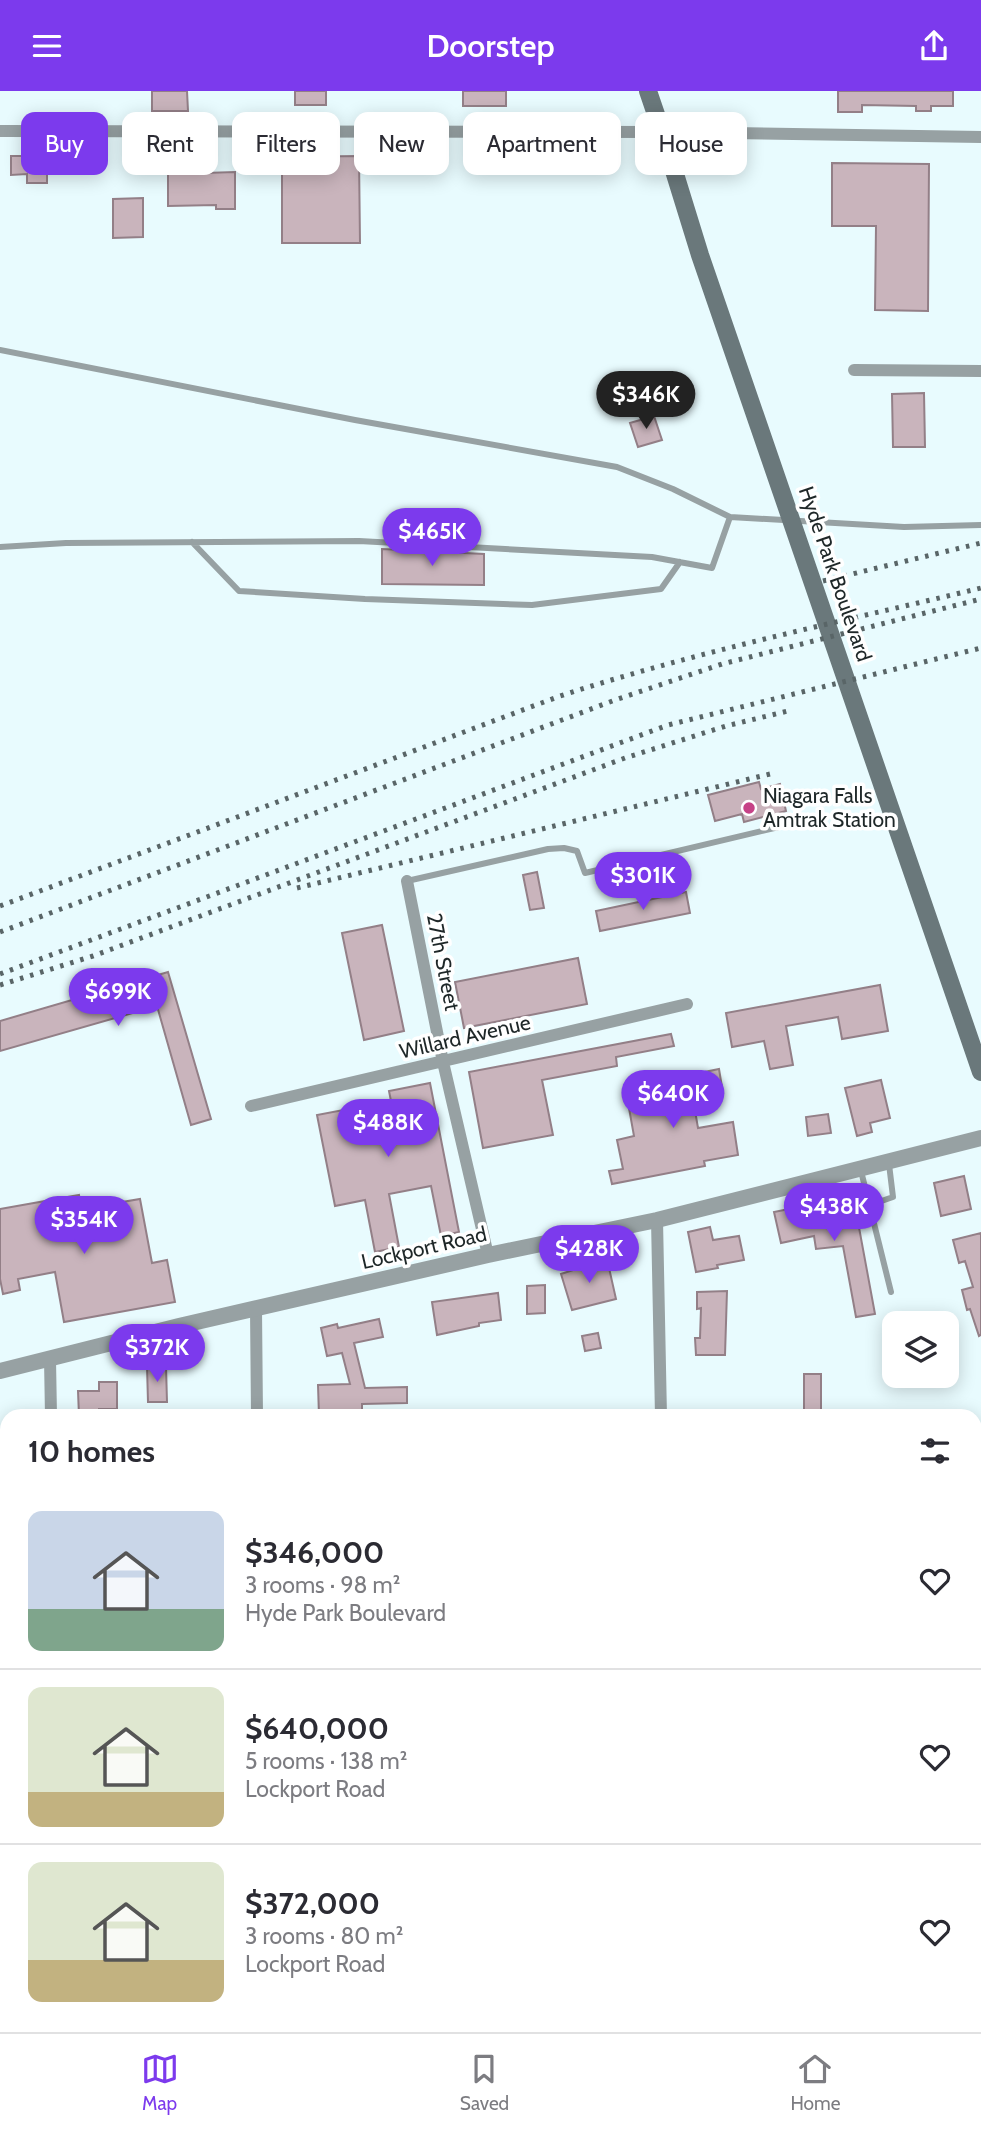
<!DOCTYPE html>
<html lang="en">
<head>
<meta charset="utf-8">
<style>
	body { margin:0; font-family:Cabin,sans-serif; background:#f2f2f3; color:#2b2b33; height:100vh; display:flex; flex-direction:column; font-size:26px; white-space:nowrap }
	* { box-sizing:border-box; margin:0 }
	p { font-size:23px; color:#7c7c81 }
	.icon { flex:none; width:38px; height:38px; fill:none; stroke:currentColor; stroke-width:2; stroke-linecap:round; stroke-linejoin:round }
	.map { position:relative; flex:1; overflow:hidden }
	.details { position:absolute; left:0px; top:1318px; width:982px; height:625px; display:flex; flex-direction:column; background:#fff; border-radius:21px 21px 0 0; box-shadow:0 4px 18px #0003 }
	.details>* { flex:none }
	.hud { position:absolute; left:21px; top:21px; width:940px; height:63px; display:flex; gap:14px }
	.fabs { position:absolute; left:882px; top:1220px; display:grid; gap:14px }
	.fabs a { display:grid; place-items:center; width:77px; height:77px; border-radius:14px; background:#fff; box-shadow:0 4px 18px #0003; font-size:35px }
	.price { position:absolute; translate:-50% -60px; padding:0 16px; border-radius:24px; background:#7c3aed; color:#fff; font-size:23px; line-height:46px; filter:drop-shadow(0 2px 4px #0008) }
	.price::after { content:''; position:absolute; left:50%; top:42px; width:21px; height:16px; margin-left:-10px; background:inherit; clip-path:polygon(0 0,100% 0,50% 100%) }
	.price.active { background:#222; color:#fff }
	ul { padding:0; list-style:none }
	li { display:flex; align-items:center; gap:21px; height:175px; padding:0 28px }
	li+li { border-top:2px solid #e1e1e2 }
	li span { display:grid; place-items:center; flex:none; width:196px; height:140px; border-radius:14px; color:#555 }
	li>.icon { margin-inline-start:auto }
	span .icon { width:84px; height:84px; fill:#fffc; stroke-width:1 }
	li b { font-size:30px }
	h2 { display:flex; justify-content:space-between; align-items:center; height:84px; padding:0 28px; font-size:30px }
	.pill { padding:0 24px; border-radius:14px; background:#fff; box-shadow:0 4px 18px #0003; font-size:24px; line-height:63px }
	.pill.active { background:#7c3aed; color:#fff }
	header { display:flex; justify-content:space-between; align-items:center; height:91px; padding:0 28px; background:#7c3aed; color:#fff; font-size:32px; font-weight:600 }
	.tabs { display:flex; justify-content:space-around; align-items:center; height:98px; border-top:2px solid #e1e1e2; background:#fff; font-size:19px; color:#7c7c81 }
	.tabs a { display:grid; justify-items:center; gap:4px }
	.tabs .active { color:#7c3aed }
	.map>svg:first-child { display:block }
</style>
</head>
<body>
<header><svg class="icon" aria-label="menu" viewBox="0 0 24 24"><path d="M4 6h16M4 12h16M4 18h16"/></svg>Doorstep<svg class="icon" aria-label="share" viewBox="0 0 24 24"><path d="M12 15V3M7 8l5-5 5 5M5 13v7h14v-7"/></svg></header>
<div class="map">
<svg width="981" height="1941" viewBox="0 0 981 1941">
	<rect width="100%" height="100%" fill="#e8fbfe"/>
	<path fill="#c9b4bc" stroke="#937f87" stroke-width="2" d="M152,0H187L188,20H152Z
		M295,0H326V14H295Z
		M463,0H506V15H463Z
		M838,0H953V15H931V20H916V15L862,14V21H838Z
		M11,65H47V92H27V83L11,84Z
		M359,65L360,152H282V66Z
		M205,67V82L235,81V118H216V114L168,115V68Z
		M832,72L929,73L928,220L875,219L876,135H832Z
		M143,107V146L113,147V108Z
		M924,302L925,356H893L892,303Z
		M654,325L662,349L638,356L630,332Z
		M382,458L484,463V494L382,493Z
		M759,691L761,698L780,693L786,720L744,731L742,723L715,730L708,704Z
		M537,781L544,817L530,819L523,784Z
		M686,801L690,822L600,840L596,820Z
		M382,834L404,940L364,949L342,842Z
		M578,867L587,913L464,937L455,891Z
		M168,881L211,1028L191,1034L157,915L0,960V930Z
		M880,894L888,940L842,948L838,926L786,935L793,974L770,978L764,950L732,956L726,922Z
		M671,943L674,955L616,966L617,975L542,989L553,1044L483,1057L469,981Z
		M719,978L723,1002L693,1008L698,1037L733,1031L738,1064L704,1070L705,1075L612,1093L609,1080L623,1078L617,1049L634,1045L627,1006L658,1000L656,991Z
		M881,989L890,1027L870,1032L872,1041L857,1045L845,997Z
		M430,992L459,1141L441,1145L431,1095L389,1103L399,1156L375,1161L365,1109L335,1115L317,1024L391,1010L389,1000Z
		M828,1023L831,1042L808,1045L806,1026Z
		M964,1085L971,1118L941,1125L934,1092Z
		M79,1104L81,1118L140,1108L152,1172L167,1169L175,1211L64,1231L55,1181L18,1188L20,1199L3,1203L0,1188V1118Z
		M853,1104L875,1223L856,1226L843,1155L816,1158L814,1145L781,1152L774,1121L794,1117L795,1123L836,1118L834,1107Z
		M710,1136L713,1149L739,1145L744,1169L717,1174L718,1177L696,1181L688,1141Z
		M981,1142V1244L979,1245L970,1218L967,1219L962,1199L973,1196L965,1170L959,1172L953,1149Z
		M607,1168L616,1208L572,1219L561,1183Z
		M545,1194V1222L527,1223V1195Z
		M727,1200L725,1264H696L695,1247H700L701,1217L697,1218V1201Z
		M498,1202L501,1229L479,1232V1235L437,1244L432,1211Z
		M379,1228L383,1246L354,1252L365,1297L407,1296V1312L362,1313V1319L335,1320V1325H319L318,1294L350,1293L342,1262L327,1265L321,1237L337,1233L338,1237Z
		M598,1242L601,1257L585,1260L582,1245Z
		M147,1275H166L167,1311H148Z
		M804,1283H821V1325H804Z
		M99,1291H117V1318H99V1325H79L78,1300H99Z"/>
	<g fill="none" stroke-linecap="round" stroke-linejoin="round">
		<path stroke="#97a1a3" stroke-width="6" d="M0,259L355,329L617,376L673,398L730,426L904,436L981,434
			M192,451L239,500L365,508L532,514L661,498L680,471
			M0,456L66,452L359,450L652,466L712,477L730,426
			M407,790L548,758L564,757L577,760L585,782L783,735
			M861,1080L891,1201
			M870,1114L893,1106L889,1073"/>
		<path stroke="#97a1a3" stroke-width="12" d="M0,40L662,41L981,46
			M854,279L981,280
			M407,790L443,971L488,1164
			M251,1015L687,913
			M657,1129L661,1325
			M256,1218L257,1325
			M50,1268L51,1325
			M975,1379H981
			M975,1601L981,1602
			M975,1828H981
			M57,1936V1941
			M261,1936V1941
			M673,1936V1941"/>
		<path stroke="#97a1a3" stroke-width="16" d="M0,1280L179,1235L488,1164L657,1129L981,1047"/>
		<path stroke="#6a787b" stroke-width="18" d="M648,0L662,41L700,164L981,981"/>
		<path stroke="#596567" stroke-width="5" stroke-dasharray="3.5 7" stroke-linecap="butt" d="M823,490L981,452
			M297,797L770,683
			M0,815L560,605C698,560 840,531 981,497
			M0,841L615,609L722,573L981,508
			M0,883L668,634L981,557
			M0,894L93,865L625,667L726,635L788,620"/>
	</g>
	<circle fill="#c64287" stroke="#fff" stroke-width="2.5" cx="749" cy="717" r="7"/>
	<g text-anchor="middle" stroke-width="7" stroke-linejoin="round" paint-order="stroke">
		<g font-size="21" fill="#1e2728" stroke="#fff">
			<text transform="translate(835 483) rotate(71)" y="7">Hyde Park Boulevard</text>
			<text transform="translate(443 871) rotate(79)" y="7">27th Street</text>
			<text transform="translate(465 946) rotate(-13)" y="7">Willard Avenue</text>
			<text transform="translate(424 1157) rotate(-13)" y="7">Lockport Road</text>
		</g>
		<g font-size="21" fill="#1e2728" stroke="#fff" text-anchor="start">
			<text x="763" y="712">Niagara Falls<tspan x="763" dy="24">Amtrak Station</tspan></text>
		</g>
	</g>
</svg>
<div class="fabs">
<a><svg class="icon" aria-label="layers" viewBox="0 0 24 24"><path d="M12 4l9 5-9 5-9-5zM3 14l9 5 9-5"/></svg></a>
</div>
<b class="price active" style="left:646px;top:340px">$346K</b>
<b class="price" style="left:432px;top:477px">$465K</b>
<b class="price" style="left:643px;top:821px">$301K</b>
<b class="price" style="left:118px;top:937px">$699K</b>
<b class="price" style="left:673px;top:1039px">$640K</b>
<b class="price" style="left:388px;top:1068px">$488K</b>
<b class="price" style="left:834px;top:1152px">$438K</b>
<b class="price" style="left:84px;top:1165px">$354K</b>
<b class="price" style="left:589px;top:1194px">$428K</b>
<b class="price" style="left:157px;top:1293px">$372K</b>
<div class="hud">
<a class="pill active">Buy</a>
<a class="pill">Rent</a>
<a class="pill">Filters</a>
<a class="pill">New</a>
<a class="pill">Apartment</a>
<a class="pill">House</a>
</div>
<section class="details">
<h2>10 homes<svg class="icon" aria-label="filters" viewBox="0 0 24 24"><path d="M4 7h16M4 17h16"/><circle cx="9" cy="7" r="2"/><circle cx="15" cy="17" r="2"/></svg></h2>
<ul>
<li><span style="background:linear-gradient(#c9d6e8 70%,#7fa58c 0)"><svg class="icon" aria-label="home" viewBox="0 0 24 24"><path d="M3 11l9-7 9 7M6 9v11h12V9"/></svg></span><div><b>$346,000</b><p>3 rooms · 98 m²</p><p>Hyde Park Boulevard</p></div><svg class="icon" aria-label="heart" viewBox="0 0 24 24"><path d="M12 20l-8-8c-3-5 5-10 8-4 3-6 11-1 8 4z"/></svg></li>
<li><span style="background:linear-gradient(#dfe7d0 75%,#c2b280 0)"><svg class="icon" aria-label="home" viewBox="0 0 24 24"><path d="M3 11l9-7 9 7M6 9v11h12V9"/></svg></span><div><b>$640,000</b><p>5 rooms · 138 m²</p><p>Lockport Road</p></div><svg class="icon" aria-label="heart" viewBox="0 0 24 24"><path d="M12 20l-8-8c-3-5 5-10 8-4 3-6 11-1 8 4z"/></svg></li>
<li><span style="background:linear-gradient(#dfe7d0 70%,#c2b280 0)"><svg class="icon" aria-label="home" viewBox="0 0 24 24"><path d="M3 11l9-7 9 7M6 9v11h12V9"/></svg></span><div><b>$372,000</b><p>3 rooms · 80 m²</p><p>Lockport Road</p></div><svg class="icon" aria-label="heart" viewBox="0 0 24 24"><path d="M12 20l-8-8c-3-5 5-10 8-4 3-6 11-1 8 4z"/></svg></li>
</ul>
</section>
</div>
<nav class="tabs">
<a class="active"><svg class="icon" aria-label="map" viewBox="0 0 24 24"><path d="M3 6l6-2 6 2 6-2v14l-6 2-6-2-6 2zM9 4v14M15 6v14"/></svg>Map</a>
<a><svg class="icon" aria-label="saved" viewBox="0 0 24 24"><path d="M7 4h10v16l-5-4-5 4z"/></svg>Saved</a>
<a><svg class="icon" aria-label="home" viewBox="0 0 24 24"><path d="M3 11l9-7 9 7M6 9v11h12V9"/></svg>Home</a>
</nav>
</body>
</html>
